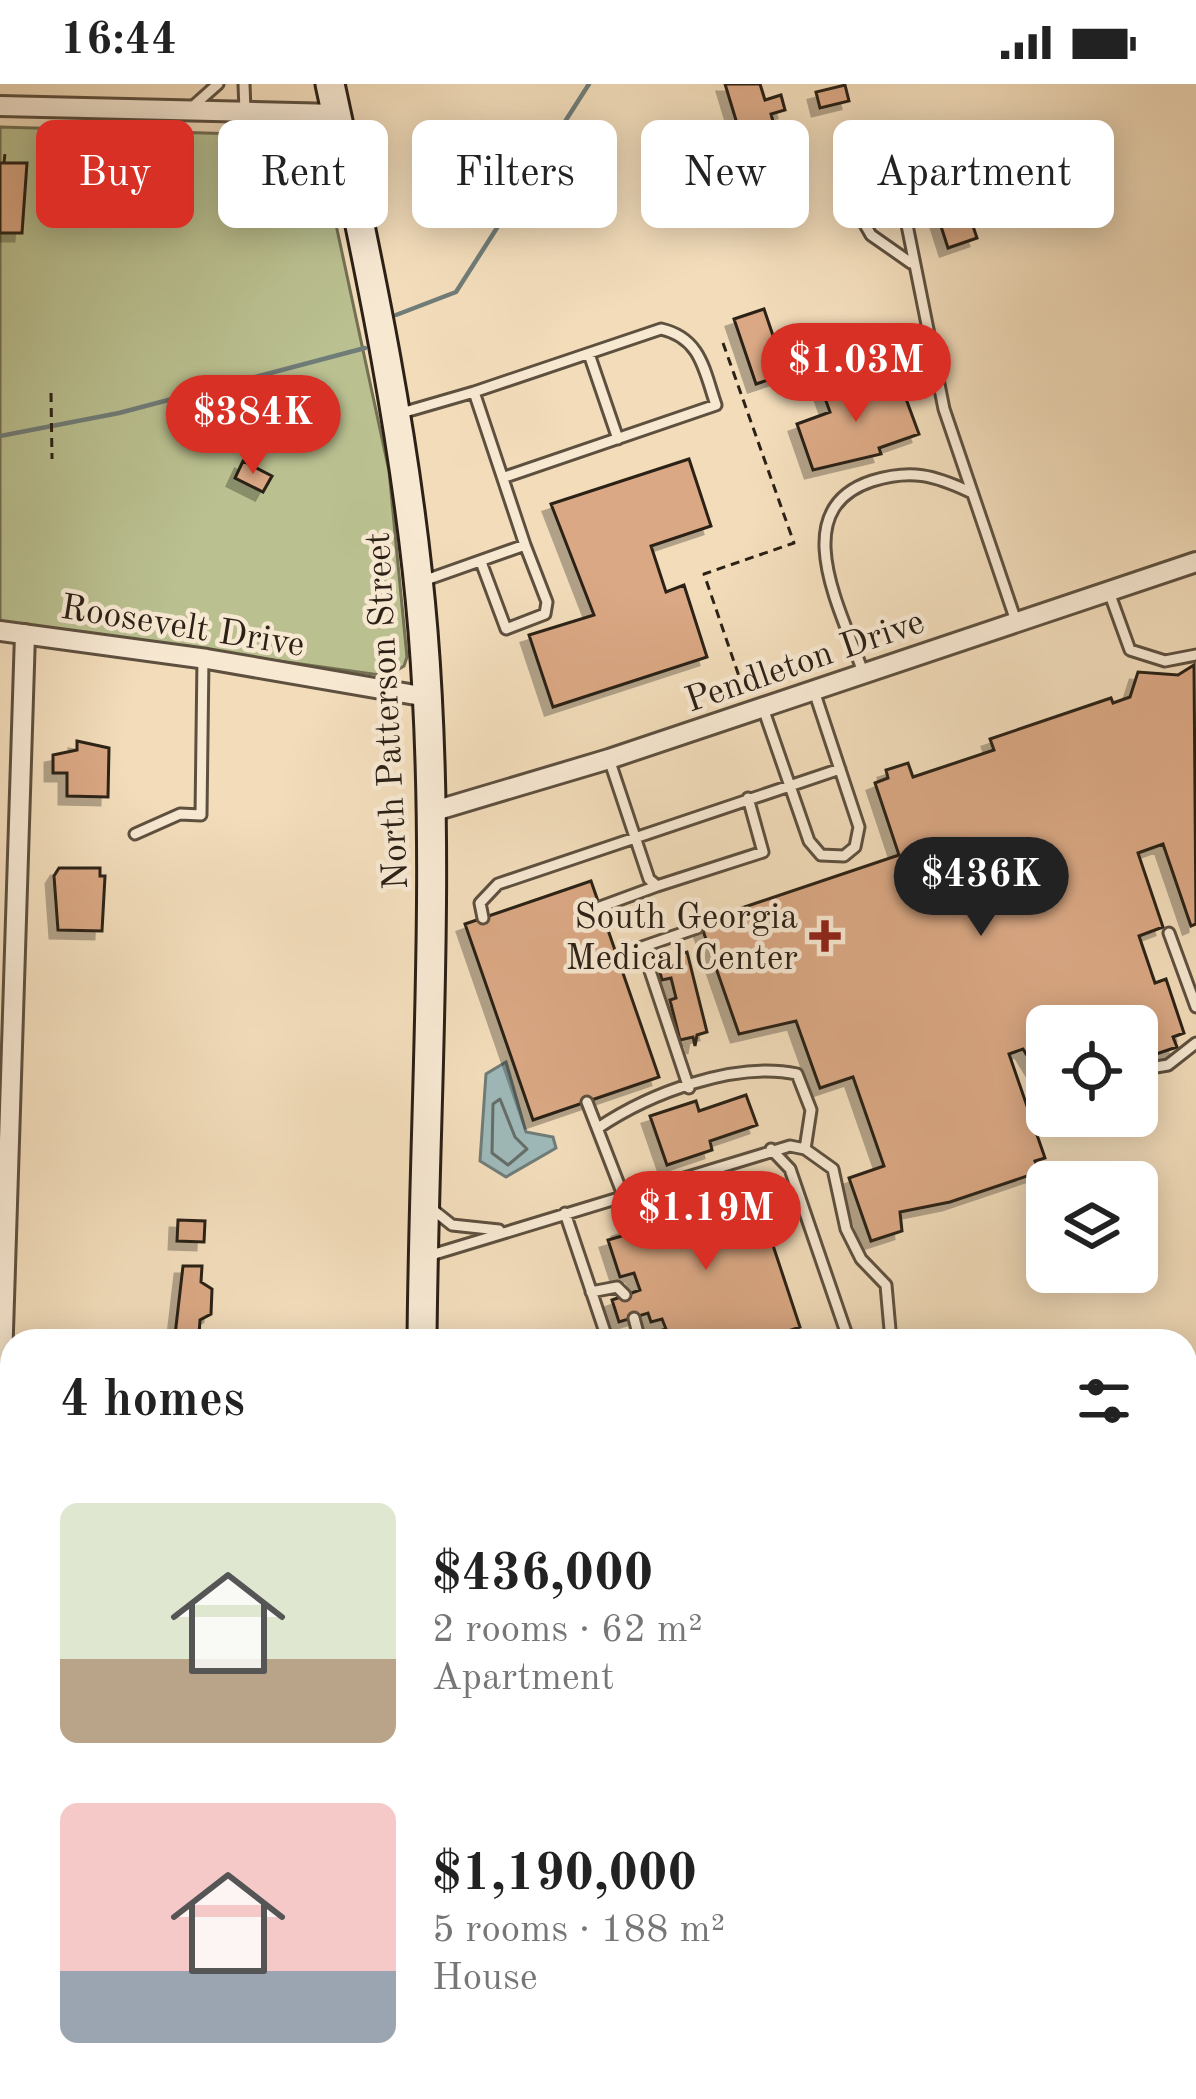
<!DOCTYPE html>
<html lang="en">
<head>
<meta charset="utf-8">
<style>
	body { margin:0; font-family:"Old Standard TT",serif; background:#f6f6f6; color:#222; height:100vh; display:flex; flex-direction:column; font-size:45px; white-space:nowrap }
	* { box-sizing:border-box; margin:0 }
	p { font-size:39px; color:#767676 }
	.icon { flex:none; width:66px; height:66px; fill:none; stroke:currentColor; stroke-width:2; stroke-linecap:round; stroke-linejoin:round }
	.map { position:relative; flex:1; overflow:hidden }
	.side { position:absolute; left:0px; top:1245px; width:1197px; height:771px; display:flex; flex-direction:column; background:#fff; border-radius:36px 36px 0 0; box-shadow:0 6px 30px #0003 }
	.side>* { flex:none }
	.top-card { position:absolute; left:36px; top:36px; width:1125px; height:108px; display:flex; gap:24px }
	.buttons { position:absolute; left:1026px; top:921px; display:grid; gap:24px }
	.buttons a { display:grid; place-items:center; width:132px; height:132px; border-radius:18px; background:#fff; box-shadow:0 6px 30px #0003; font-size:60px }
	.price { position:absolute; translate:-50% -102px; padding:0 27px; border-radius:42px; background:#d93025; color:#fff; font-size:39px; line-height:78px; filter:drop-shadow(0 3px 6px #0008) }
	.price::after { content:''; position:absolute; left:50%; top:72px; width:36px; height:27px; margin-left:-18px; background:inherit; clip-path:polygon(0 0,100% 0,50% 100%) }
	.price.selected { background:#222; color:#fff }
	ul { padding:0; list-style:none }
	li { display:flex; align-items:center; gap:36px; height:300px; padding:0 60px }
	li span { display:grid; place-items:center; flex:none; width:336px; height:240px; border-radius:18px; color:#555 }
	li>.icon { margin-inline-start:auto }
	span .icon { width:144px; height:144px; fill:#fffc; stroke-width:1 }
	li b { font-size:51px }
	h2 { display:flex; justify-content:space-between; align-items:center; height:144px; padding:0 60px; font-size:51px }
	.chip { padding:0 42px; border-radius:18px; background:#fff; box-shadow:0 6px 30px #0003; font-size:42px; line-height:108px }
	.chip.selected { background:#d93025; color:#fff }
	.status { display:flex; justify-content:space-between; align-items:center; height:84px; padding:0 60px; background:#fff; direction:ltr }
	.status svg { height:33px; fill:currentColor }
	.map>svg:first-child { display:block }
</style>
</head>
<body>
<div class="status"><b>16:44</b><svg viewBox="0 0 49 12"><path d="M0 12V9h3v3zM5 12V6h3v6zM10 12V3h3v9zM15 12V0h3v12zM26 1h20v11H26zM47 4h2v5h-2z"/></svg></div>
<div class="map">
<svg width="1196" height="2015" viewBox="0 0 1196 2015">
	<defs>
		<filter id="shadow"><feDropShadow dx="-8" dy="8" stdDeviation="0" flood-color="#0004"/></filter>
	</defs>
	<rect width="100%" height="100%" fill="#f2dcba"/>
	<filter id="stains"><feTurbulence type="fractalNoise" baseFrequency=".00167" numOctaves="4"/><feColorMatrix values="0 0 0 0 .2 0 0 0 0 .09 0 0 0 0 .02 0 0 0 .5 -.17"/></filter>
	<radialGradient id="worn" r=".72"><stop offset=".6" stop-color="#630" stop-opacity="0"/><stop offset="1" stop-color="#630" stop-opacity=".3"/></radialGradient>
	<path fill="#bac090" stroke="#737053" stroke-width="3" d="M0,43L274,51L281,46L300,47L318,57L389,387L407,573L404,582L387,592L0,538Z"/>
	<path fill="#9eb9b9" stroke="#707c78" stroke-width="3" d="M506,978L526,1048L553,1053L556,1064L506,1093L480,1077L486,990Z"/>
	<g fill="none" stroke-linecap="round" stroke-linejoin="round">
		<path stroke="#656d68" stroke-width="3" d="M500,1015L515,1053L527,1065L508,1081L492,1069L493,1020Z"/>
		<path stroke="#707c78" stroke-width="4.5" d="M396,231L456,208L589,0
			M0,352L119,329L365,264"/>
	</g>
	<path fill="#daa884" stroke="#2c2116" stroke-width="3" filter="url(#shadow)" d="M725,0H760L765,16L781,11L785,26L771,30L775,45L766,48L768,54L742,56Z
		M845,1L849,17L820,24L816,8Z
		M945,59L977,154L948,164L917,68Z
		M0,79H27L22,149H0Z
		M764,225L786,290L756,300L734,235Z
		M860,293L868,316L902,304L919,350L879,364L881,370L813,386L797,340L830,328L822,306Z
		M689,375L711,442L651,462L666,508L684,501L707,573L553,623L529,551L594,531L551,420Z
		M243,377L272,392L263,408L235,394Z
		M1194,581L1196,840L1191,842L1163,760L1138,769L1163,843L1139,852L1155,899L1166,895L1184,949L1173,953L1177,963L1141,975L1144,992L1137,993V942H1047V1004L1023,965L1009,970L1045,1074L1035,1077L1039,1088L950,1118L900,1128L902,1147L871,1157L849,1094L884,1082L853,993L820,1004L796,937L739,950L700,838L899,771L875,699L888,694L886,686L908,679L913,693L994,666L990,655L1111,614L1113,619L1130,613L1138,588L1178,591Z
		M77,657L109,664L108,713L67,712V689H53V671L77,666Z
		M59,784H100V792H105L102,847L58,846L54,792Z
		M591,797L659,993L533,1036L465,840Z
		M687,868L707,948L697,951L695,962L693,953L680,956L670,916L676,914L671,894L662,896L657,876Z
		M746,1011L757,1041L710,1057L712,1066L667,1081L650,1032L696,1017L699,1027Z
		M738,1106L740,1112L755,1107L800,1243L759,1257H656V1248L666,1245L662,1235L651,1238L648,1229L619,1238L612,1216L640,1206L634,1189L620,1193L608,1156L622,1152L620,1145Z
		M178,1136L205,1137L204,1158L177,1157Z
		M183,1182H202L201,1198L212,1205L211,1230L200,1236L199,1251H175Z
		M234,2004H280V2008L234,2007Z
		M299,2004H347V2009L299,2008Z
		M836,2004H856V2013L837,2014Z
		M1035,2004H1145L1146,2015H1035Z"/>
	<g fill="none" stroke-linecap="round" stroke-linejoin="round">
		<defs>
			<path id="lane" d="M244,0L245,27
				M191,24L218,0
				M911,179L871,151L863,137L870,122L884,116L904,126L944,325L1016,537
				M589,270L618,355
				M474,308L661,245C701,254 704,286 716,321L505,393
				M398,330L474,308L525,461
				M423,497L525,461L547,518L545,530L506,545L481,478
				M1109,508L1130,566L1165,577L1196,571
				M864,591C844,531 783,426 872,397C911,385 934,391 970,408
				M763,624L809,757L821,771L844,772L855,763L859,743L814,607
				M609,675L649,795L657,802L763,768L748,714
				M135,750L180,730L201,731L203,574
				M600,823L657,802
				M483,834L480,819L498,800L840,685
				M1169,849L1196,923
				M1150,984L1168,981L1196,959
				M689,1004L642,863L697,844
				M587,1018L623,1111
				M598,1044C650,1009 735,977 797,990L811,1026L805,1065
				M771,1065L790,1085L849,1257
				M432,1125L452,1141L499,1146
				M565,1129L608,1257
				M428,1172L790,1062L805,1065L833,1085L846,1145L861,1175L886,1201L891,1257
				M591,1208L617,1203L625,1211
				M634,1234L640,1257
				M1185,1425L1196,1424
				M1185,1475L1196,1474
				M1185,1602L1196,1601
				M0,1635H12
				M966,2004V2015
				M200,2015V2004"/>
			<path id="street" d="M0,22L336,30
				M0,547L207,575L427,613
				M431,728L609,675L1196,478
				M0,1342L25,550
				M1185,1749L1196,1953
				M930,2004L931,2015"/>
			<path id="secondary" d="M330,0C369,180 408,363 423,547C442,784 424,1020 422,1257
				M0,1514L12,1513
				M1185,1548L1196,1547
				M407,2015V2004"/>
		</defs>
		<use href="#lane" stroke="#5e503f" stroke-width="15"/>
		<use href="#street" stroke="#5e503f" stroke-width="24"/>
		<use href="#secondary" stroke="#2c2116" stroke-width="33"/>
		<path stroke="#2c2116" stroke-width="3" stroke-dasharray="9 6" stroke-linecap="butt" d="M4,79L5,69
			M723,259L794,459L704,490L743,604
			M51,309L52,375"/>
		<use href="#lane" stroke="#f7e8d2" stroke-width="9"/>
		<use href="#street" stroke="#f7e8d2" stroke-width="18"/>
		<use href="#secondary" stroke="#f7e8d2" stroke-width="27"/>
	</g>
	<path fill="#8f2418" stroke="#f7e8d2" stroke-width="4.5" d="M819 834h12v12h12v12h-12v12h-12v-12h-12v-12h12z"/>
	<g text-anchor="middle" stroke-width="9" stroke-linejoin="round" paint-order="stroke">
		<g font-size="36" fill="#2c2116" stroke="#f7e8d2">
			<text transform="translate(183 540) rotate(9)" y="13">Roosevelt Drive</text>
			<text transform="translate(804 575) rotate(-19)" y="13">Pendleton Drive</text>
			<text transform="translate(385 627) rotate(-93)" y="13">North Patterson Street</text>
		</g>
		<g font-size="36" fill="#2c2116" stroke="#f7e8d2" text-anchor="end">
			<text x="798" y="844">South Georgia<tspan x="798" dy="41">Medical Center</tspan></text>
		</g>
	</g>
	<rect width="100%" height="100%" filter="url(#stains)"/>
	<rect width="100%" height="100%" fill="url(#worn)"/>
</svg>
<div class="buttons">
<a><svg class="icon" aria-label="locate" viewBox="0 0 24 24"><circle cx="12" cy="12" r="6"/><path d="M12 2v4M12 18v4M2 12h4M18 12h4"/></svg></a>
<a><svg class="icon" aria-label="layers" viewBox="0 0 24 24"><path d="M12 4l9 5-9 5-9-5zM3 14l9 5 9-5"/></svg></a>
</div>
<b class="price" style="left:856px;top:341px">$1.03M</b>
<b class="price" style="left:253px;top:393px">$384K</b>
<b class="price selected" style="left:981px;top:855px">$436K</b>
<b class="price" style="left:706px;top:1189px">$1.19M</b>
<div class="top-card">
<a class="chip selected">Buy</a>
<a class="chip">Rent</a>
<a class="chip">Filters</a>
<a class="chip">New</a>
<a class="chip">Apartment</a>
</div>
<section class="side">
<h2>4 homes<svg class="icon" aria-label="filters" viewBox="0 0 24 24"><path d="M4 7h16M4 17h16"/><circle cx="9" cy="7" r="2"/><circle cx="15" cy="17" r="2"/></svg></h2>
<ul>
<li><span style="background:linear-gradient(#dfe7d0 65%,#b9a48a 0)"><svg class="icon" aria-label="home" viewBox="0 0 24 24"><path d="M3 11l9-7 9 7M6 9v11h12V9"/></svg></span><div><b>$436,000</b><p>2 rooms · 62 m²</p><p>Apartment</p></div></li>
<li><span style="background:linear-gradient(#f6c9c9 70%,#9aa5b1 0)"><svg class="icon" aria-label="home" viewBox="0 0 24 24"><path d="M3 11l9-7 9 7M6 9v11h12V9"/></svg></span><div><b>$1,190,000</b><p>5 rooms · 188 m²</p><p>House</p></div></li>
</ul>
</section>
</div>
</body>
</html>
